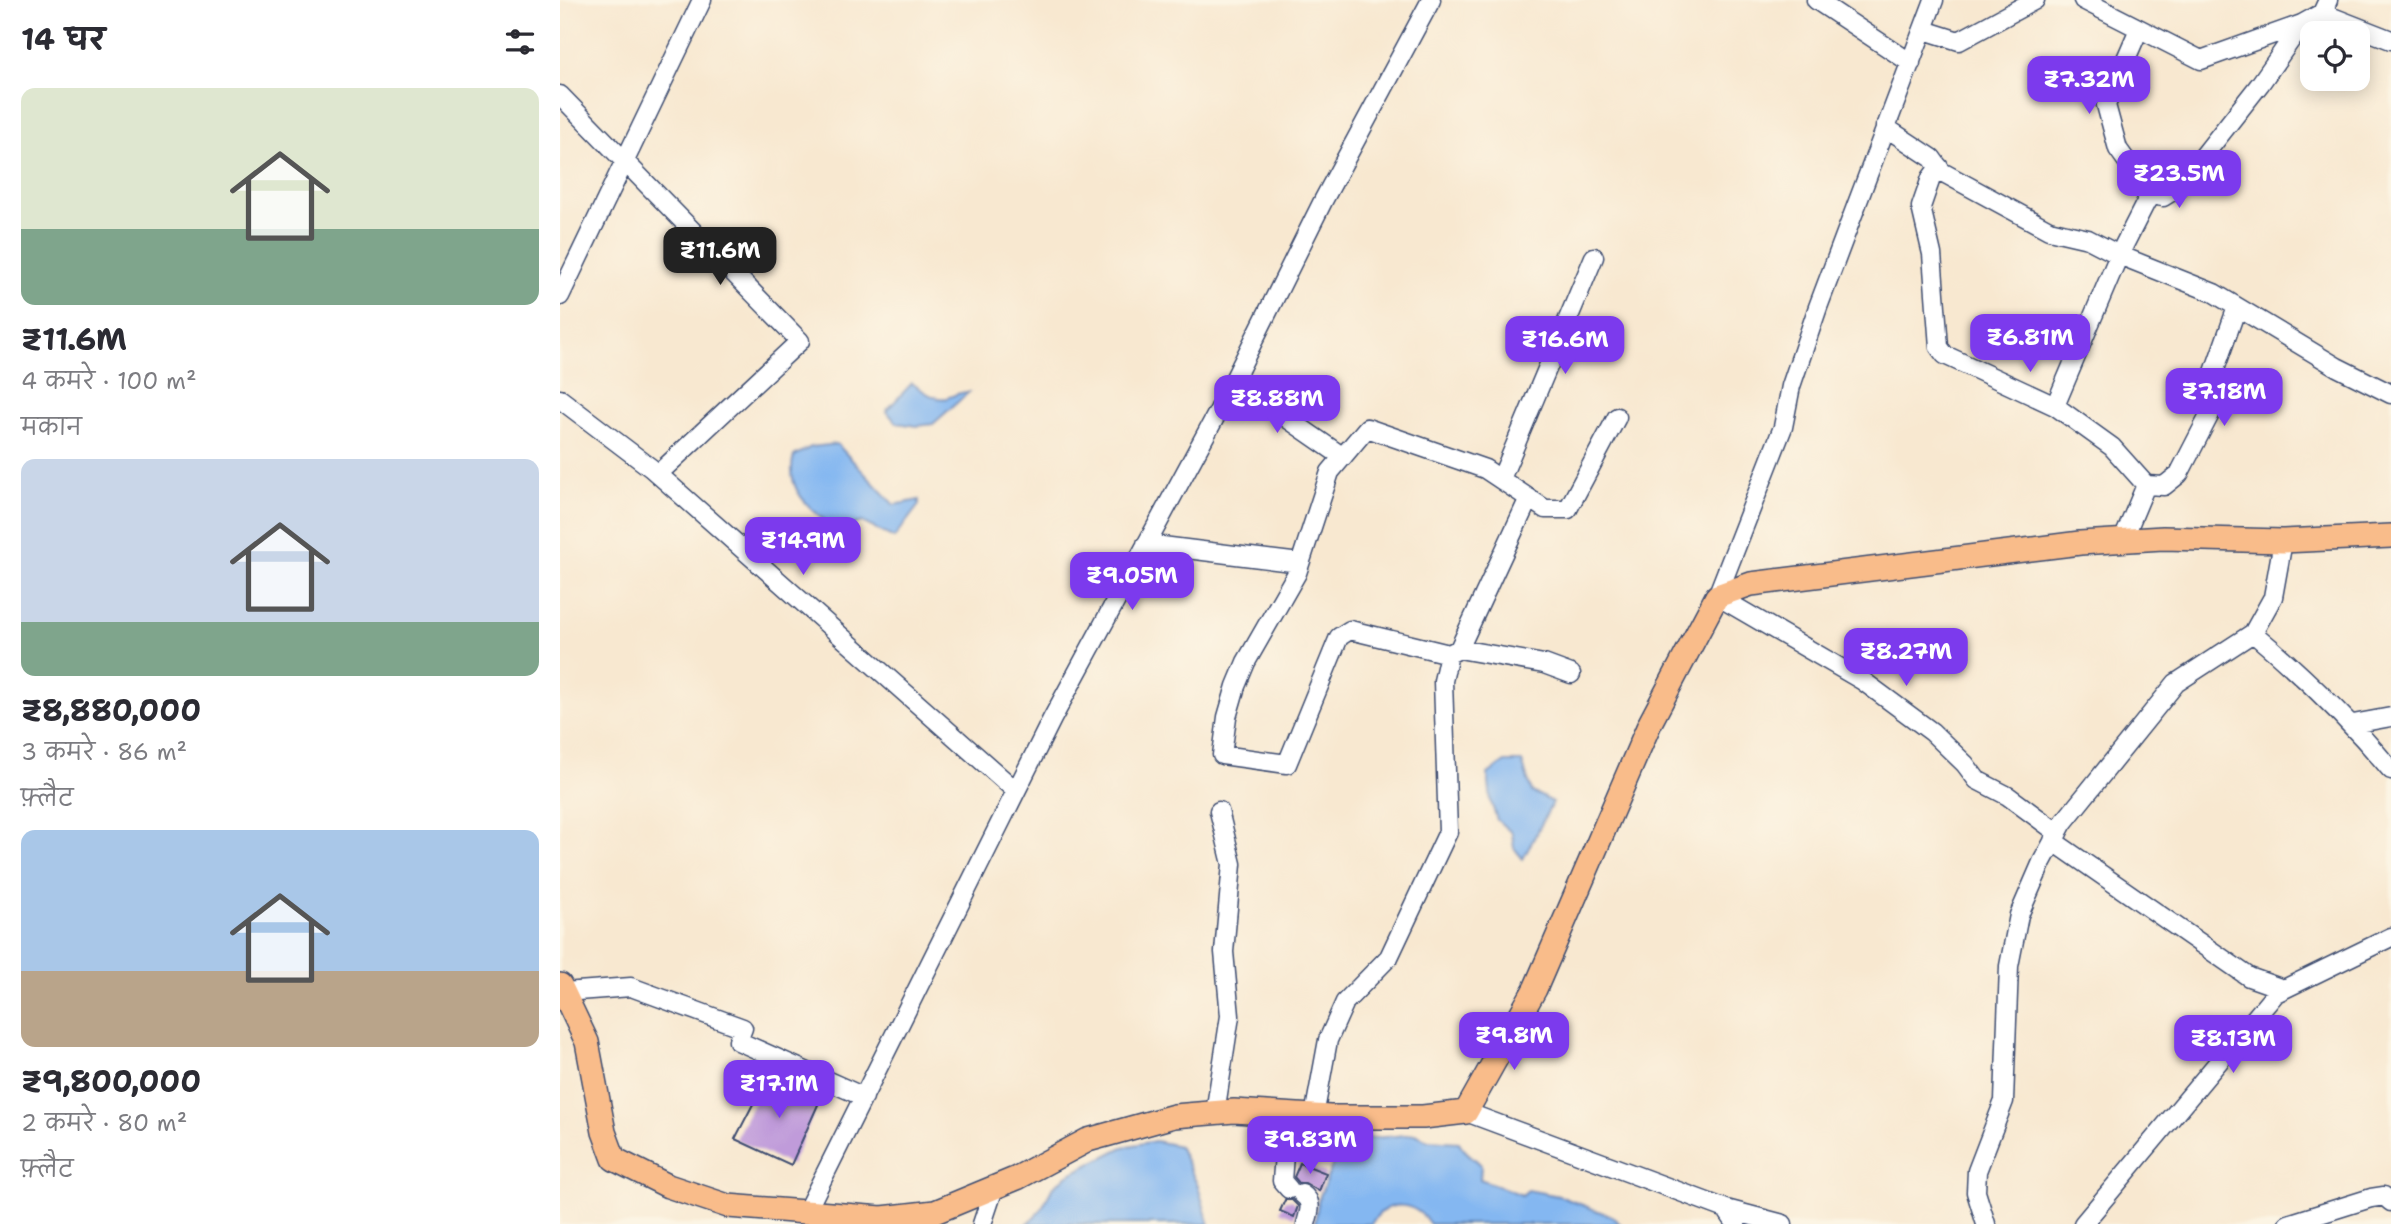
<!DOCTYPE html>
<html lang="hi">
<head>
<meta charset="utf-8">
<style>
	body { margin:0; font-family:"Shantell Sans","Playpen Sans Deva",sans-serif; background:#f7f7f7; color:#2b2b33; height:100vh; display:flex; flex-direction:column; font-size:26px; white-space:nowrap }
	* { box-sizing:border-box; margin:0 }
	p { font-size:23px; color:#7c7c81 }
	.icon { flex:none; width:38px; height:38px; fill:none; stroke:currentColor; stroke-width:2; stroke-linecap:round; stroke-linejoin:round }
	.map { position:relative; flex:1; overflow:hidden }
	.sheet { display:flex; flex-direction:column; background:#fff; width:560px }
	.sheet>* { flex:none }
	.fabs { position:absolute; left:1740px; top:21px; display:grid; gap:14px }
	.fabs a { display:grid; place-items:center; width:70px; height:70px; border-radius:14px; background:#fff; box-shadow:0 4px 18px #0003; font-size:35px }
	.price { position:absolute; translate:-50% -60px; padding:0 16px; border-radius:14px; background:#7c3aed; color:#fff; font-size:23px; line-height:46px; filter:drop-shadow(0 2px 4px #0008) }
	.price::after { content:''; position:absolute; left:50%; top:42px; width:21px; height:16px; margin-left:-10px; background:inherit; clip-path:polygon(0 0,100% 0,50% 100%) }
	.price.on { background:#222; color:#fff }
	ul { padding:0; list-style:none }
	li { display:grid; align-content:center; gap:14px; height:371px; padding:0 21px }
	li span { display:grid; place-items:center; height:217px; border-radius:14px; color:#555 }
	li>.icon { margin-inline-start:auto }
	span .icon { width:126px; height:126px; fill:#fffc; stroke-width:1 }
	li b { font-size:30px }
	h2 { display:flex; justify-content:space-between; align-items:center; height:84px; padding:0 21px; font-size:30px }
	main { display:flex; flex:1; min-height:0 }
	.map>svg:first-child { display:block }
</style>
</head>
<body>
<main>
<section class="sheet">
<h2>14 घर<svg class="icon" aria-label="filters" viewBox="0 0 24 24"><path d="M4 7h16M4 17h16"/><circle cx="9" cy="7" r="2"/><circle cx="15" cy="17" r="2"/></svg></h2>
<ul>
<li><span style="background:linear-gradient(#dfe7d0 65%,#7fa58c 0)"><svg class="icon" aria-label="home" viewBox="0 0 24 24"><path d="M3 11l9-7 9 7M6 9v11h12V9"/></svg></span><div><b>₹11.6M</b><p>4 कमरे · 100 m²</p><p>मकान</p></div></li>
<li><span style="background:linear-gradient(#c9d6e8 75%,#7fa58c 0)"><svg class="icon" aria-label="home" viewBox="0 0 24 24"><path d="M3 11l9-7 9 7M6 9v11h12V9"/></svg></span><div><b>₹8,880,000</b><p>3 कमरे · 86 m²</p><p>फ़्लैट</p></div></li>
<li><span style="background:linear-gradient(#a9c7e8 65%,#b9a48a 0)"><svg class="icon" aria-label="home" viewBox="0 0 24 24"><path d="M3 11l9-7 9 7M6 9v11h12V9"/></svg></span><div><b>₹9,800,000</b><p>2 कमरे · 80 m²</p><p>फ़्लैट</p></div></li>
</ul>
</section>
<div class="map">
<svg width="1831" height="1224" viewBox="0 0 1831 1224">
	<rect width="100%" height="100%" fill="#fcf5e5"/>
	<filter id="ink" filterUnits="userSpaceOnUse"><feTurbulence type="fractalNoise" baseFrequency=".0143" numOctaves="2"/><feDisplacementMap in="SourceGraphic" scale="14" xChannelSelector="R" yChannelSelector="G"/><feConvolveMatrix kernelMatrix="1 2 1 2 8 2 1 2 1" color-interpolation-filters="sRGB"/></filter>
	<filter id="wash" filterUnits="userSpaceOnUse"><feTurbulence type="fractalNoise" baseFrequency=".00686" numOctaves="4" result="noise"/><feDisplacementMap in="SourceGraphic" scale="28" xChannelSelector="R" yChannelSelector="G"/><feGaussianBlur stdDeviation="1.57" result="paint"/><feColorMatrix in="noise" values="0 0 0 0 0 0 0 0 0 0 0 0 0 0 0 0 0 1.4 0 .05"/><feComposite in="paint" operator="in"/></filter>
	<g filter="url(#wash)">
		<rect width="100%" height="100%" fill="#f8e8d0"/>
		<path fill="#84b7f1" stroke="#5073a8" stroke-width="2" d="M352,383C362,390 375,401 387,398C395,395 400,392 409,392L373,424L357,426L337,423L326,411Z
			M277,444L334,505L359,500V505L334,538L302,522L289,526L280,533C256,513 223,492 234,456L251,447Z
			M945,762H962L972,792L993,802L963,859L954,848L952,833L937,820L931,802L928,774Z
			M856,1134L867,1140L899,1142C904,1153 913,1156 921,1165L920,1179L962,1195L968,1190L999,1196L1054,1217L1060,1224H870C853,1200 827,1199 811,1224H755L758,1201L778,1151L793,1140Z
			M595,1141L619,1146L638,1186L649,1224H467L481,1210L493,1187L508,1175L563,1147Z"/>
		<g id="blocks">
			<path fill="#c09bda" d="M208,1075L261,1098L231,1165L175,1139Z
				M740,1163L766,1173L759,1191L745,1183H739L734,1177Z
				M725,1200H732L738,1206L734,1217L720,1211Z"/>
		</g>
	</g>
	<g filter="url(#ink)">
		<use href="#blocks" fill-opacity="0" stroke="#3c4b6f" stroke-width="2"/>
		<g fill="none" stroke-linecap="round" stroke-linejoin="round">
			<defs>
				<path id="minor" d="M1256,0L1351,63
					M1374,0L1258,307L1231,386L1223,427L1157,596L1303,681L1372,732L1405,764L1417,780L1448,796L1498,833
					M1523,0L1641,60L1742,24
					M1768,0L1762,13L1831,40
					M1579,29L1546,105L1558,149L1591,195
					M1364,30L1399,41L1475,0
					M0,95L240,341L98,474
					M1325,127L1372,158L1382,172L1489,230L1528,239L1559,255L1654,293L1777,367L1831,394
					M1379,167L1371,178L1361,207L1372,254L1379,347L1385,355L1495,406L1552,447L1586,485L1563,540
					M0,296L142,0
					M673,381L783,457
					M0,399L91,468L456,791
					M1495,406L1559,255L1586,202L1591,195L1603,197L1619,187L1700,84L1742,24L1762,13
					M941,479L1034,257
					M1586,485L1604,486L1619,474L1650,414L1647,392L1677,307
					M969,498L899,649L889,654L790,630L779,637L727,764L662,755L667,717L676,686L686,662L737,573L770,472L807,428L925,469L985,509H1008L1057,417
					M586,544L740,563
					M1693,633C1743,675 1789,720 1831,770
					M899,649L984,664L1011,674
					M1793,724L1831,717
					M1493,841L1689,977L1723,989
					M4,992L71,987L183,1028L178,1041L304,1097
					M906,1112L1166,1209L1176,1224
					M655,1113L670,1016L664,952L672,864L659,811
					M727,1114L722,1181L729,1189
					M754,1116L768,1040L785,1002L829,957L888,832L883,681L889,654
					M742,1194C754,1202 749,1212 746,1224
					M1166,1209L1223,1224
					M246,1212L492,719L659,410L764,199L871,0
					M422,1224L434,1188
					M1426,1224L1416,1192L1417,1171L1444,1101L1449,966L1459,915L1482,862L1503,823L1616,683L1693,633L1713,597L1723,541
					M1523,1224L1716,993L1831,937
					M1728,1224L1811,1198L1824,1196L1831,1202"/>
				<path id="major" d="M0,985L27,1042L44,1132L54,1159L108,1186L168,1206L322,1218L375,1212L457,1178L528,1140L614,1116L674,1111L770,1117H863L906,1112L975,989L1090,723L1157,596L1191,584L1520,543L1603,538L1723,541L1831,536"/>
			</defs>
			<use href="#minor" stroke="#3c4b6f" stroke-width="21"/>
			<use href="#major" stroke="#3c4b6f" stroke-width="26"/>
			<use href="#minor" stroke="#fff" stroke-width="18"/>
			<use href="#major" stroke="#f9bc8a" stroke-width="23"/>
		</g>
	</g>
</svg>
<div class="fabs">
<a><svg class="icon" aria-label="locate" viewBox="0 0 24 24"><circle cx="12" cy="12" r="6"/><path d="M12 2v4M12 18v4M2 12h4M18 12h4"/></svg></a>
</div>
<b class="price" style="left:1529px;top:116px">₹7.32M</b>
<b class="price" style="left:1619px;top:210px">₹23.5M</b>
<b class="price on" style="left:160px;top:287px">₹11.6M</b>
<b class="price" style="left:1470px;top:374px">₹6.81M</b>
<b class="price" style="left:1005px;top:376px">₹16.6M</b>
<b class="price" style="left:1664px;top:428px">₹7.18M</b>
<b class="price" style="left:717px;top:435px">₹8.88M</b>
<b class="price" style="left:243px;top:577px">₹14.9M</b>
<b class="price" style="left:572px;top:612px">₹9.05M</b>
<b class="price" style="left:1346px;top:688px">₹8.27M</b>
<b class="price" style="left:954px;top:1072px">₹9.8M</b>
<b class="price" style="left:1673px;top:1075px">₹8.13M</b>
<b class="price" style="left:219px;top:1120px">₹17.1M</b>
<b class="price" style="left:750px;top:1176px">₹9.83M</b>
</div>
</main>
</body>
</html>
